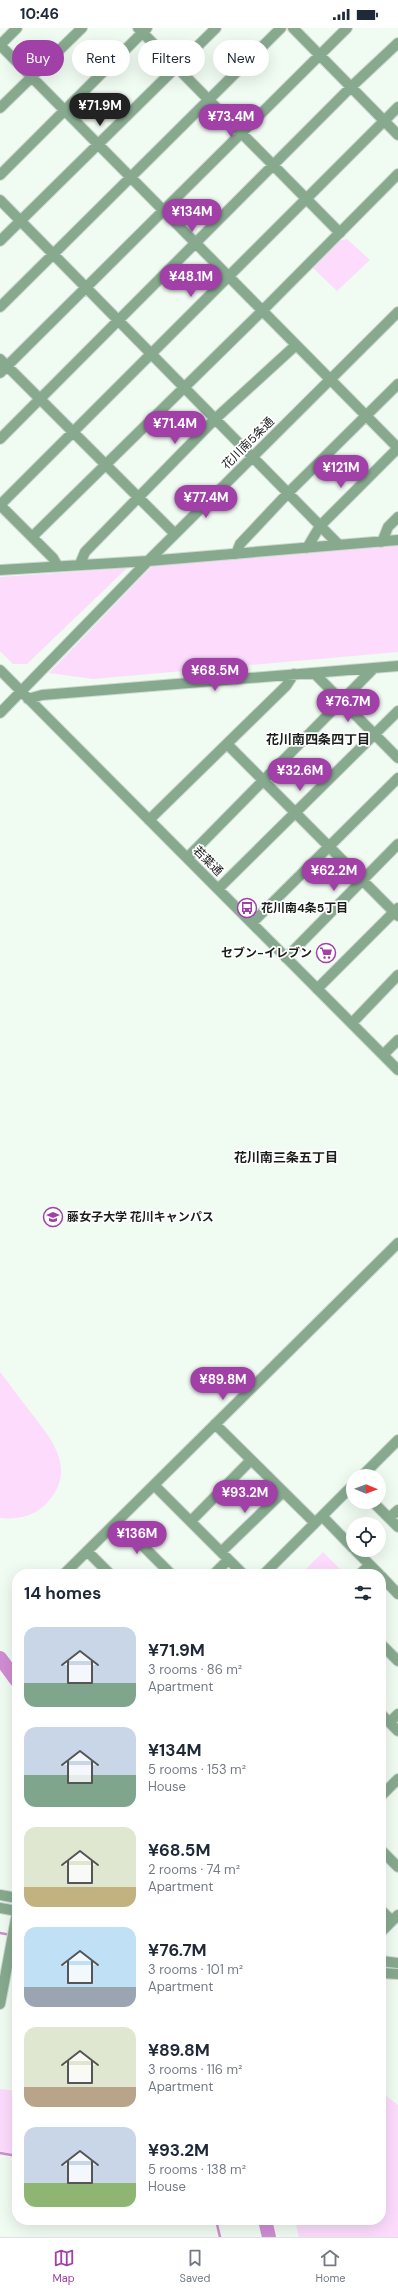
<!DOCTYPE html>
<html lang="en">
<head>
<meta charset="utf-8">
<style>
	body { margin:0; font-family:"DM Sans","Noto Sans JP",sans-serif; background:#f2f2f3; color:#1f2937; height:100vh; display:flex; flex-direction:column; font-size:15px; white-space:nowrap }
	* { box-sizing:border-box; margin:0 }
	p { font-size:13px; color:#747a83 }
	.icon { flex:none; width:22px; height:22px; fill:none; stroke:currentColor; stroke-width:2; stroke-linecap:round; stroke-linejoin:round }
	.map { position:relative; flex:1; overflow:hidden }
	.details { position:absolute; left:12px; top:1541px; width:374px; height:656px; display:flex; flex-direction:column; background:#fff; border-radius:16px; box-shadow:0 4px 16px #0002 }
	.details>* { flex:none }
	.banner { position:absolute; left:12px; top:12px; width:374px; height:36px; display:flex; gap:8px }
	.needle { width:26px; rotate:91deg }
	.fabs { position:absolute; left:346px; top:1441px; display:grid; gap:8px }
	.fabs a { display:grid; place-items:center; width:40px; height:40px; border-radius:50%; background:#fff; box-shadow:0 4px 16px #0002; font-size:20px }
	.price { position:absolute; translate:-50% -34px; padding:0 9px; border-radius:14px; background:#a140a7; color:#fff; font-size:13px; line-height:26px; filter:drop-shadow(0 1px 2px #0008) }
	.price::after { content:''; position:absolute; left:50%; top:24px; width:12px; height:9px; margin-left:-6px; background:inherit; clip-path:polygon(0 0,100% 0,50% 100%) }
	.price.selected { background:#222; color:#fff }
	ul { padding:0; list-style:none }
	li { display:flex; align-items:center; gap:12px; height:100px; padding:0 12px }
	li span { display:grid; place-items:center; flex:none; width:112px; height:80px; border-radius:12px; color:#555 }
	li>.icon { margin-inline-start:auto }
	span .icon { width:48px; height:48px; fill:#fffc; stroke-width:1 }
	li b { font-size:17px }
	h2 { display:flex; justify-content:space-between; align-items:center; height:48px; padding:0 12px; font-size:17px }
	.chip { padding:0 14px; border-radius:18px; background:#fff; box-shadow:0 4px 16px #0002; font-size:14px; line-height:36px }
	.chip.selected { background:#a140a7; color:#fff }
	.status { display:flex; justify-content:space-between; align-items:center; height:28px; padding:0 20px; background:#fff; direction:ltr }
	.status svg { height:11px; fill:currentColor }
	.tab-bar { display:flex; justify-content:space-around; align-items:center; height:56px; border-top:1px solid #e0e1e3; background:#fff; font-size:11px; color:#747a83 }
	.tab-bar a { display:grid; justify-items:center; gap:2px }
	.tab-bar .selected { color:#a140a7 }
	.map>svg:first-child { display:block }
</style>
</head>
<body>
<div class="status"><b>10:46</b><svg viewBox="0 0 49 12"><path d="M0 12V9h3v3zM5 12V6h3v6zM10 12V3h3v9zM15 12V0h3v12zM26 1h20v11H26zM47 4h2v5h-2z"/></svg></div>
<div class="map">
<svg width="398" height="2209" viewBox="0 0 398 2209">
	<rect width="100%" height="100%" fill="#f0fbf2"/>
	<path fill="#fddbfd" d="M347,211L370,232L337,263L313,240L338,213Z
		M398,517V624L93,651L49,645L153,537Z
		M127,540L27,636H13L0,623V549Z
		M0,1344C11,1358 21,1372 32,1386C53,1413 77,1442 47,1475C35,1488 18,1492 0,1490Z
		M323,1524L345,1546H301Z
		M0,2061L17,2063V2127L0,2123Z
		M381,2064L398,2077V2209H299L295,2192H381Z"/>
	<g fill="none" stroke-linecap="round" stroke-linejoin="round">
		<path stroke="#d08dd3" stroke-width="2.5" d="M0,1905L11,1907
			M0,2125L17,2128
			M216,2192L220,2209"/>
		<path stroke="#d08dd3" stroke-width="14" d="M0,1630L17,1653
			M265,2192L269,2209"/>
		<defs>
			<path id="minor" d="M138,0L340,205
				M293,0L398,107
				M0,17L398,420
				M0,17L17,0
				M0,80L82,0
				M0,147L147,0
				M0,172L339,517
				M0,213L216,0
				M0,279L281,0
				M0,331L175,506
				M0,345L347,0
				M0,411L351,59L398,15
				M0,477L398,79
				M0,477L53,530L57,537
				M32,509L262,283L398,146
				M382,514L388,499L398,489
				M307,520L320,498L398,420
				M236,526L240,516L288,465L398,356
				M80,536L85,524L215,391L296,317
				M0,542L148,533L398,512
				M0,642L398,1042
				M314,645L398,730
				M28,671L42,667L398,638
				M0,685L148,533L398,284
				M227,716L398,888
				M149,792L286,658L294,646
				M187,830L374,640
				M218,861L398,683
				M252,895L398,750
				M286,930L398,816
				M317,961L398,880
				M352,995L398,947
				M383,1027L398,1012
				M215,1396L315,1495
				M362,1448L398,1412
				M154,1457L243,1546
				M373,1474L398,1499
				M322,1488L353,1520
				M389,1490L398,1482
				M118,1493L171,1546
				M191,1493L251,1432
				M355,1522L379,1546
				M87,1523L110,1546
				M221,1524L283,1464
				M64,1546L398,1215
				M214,1546L228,1532
				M264,1546L353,1457
				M360,1546L370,1537
				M381,1548L398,1566
				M381,1616L398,1633
				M381,1686L398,1703
				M390,1694L398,1686
				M381,1768L398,1751
				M381,1822L398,1839
				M0,1867L17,1870
				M0,1880L17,1883
				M381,1882L392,1893
				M381,1904L398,1887
				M381,1933L398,1935
				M381,1945L398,1946
				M0,1976L17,1885"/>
		</defs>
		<use href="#minor" stroke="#ced8d0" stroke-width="12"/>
		<use href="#minor" stroke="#87aa8f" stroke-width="10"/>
	</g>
	<defs>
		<symbol id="bus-ring" viewBox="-11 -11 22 22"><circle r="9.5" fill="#fff" stroke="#a140a7" stroke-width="1.5"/><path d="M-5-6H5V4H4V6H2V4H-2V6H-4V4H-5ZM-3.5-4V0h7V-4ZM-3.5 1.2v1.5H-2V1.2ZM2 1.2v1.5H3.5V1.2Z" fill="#a140a7"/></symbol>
		<symbol id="supermarket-ring" viewBox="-11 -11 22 22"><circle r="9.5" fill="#fff" stroke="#a140a7" stroke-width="1.5"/><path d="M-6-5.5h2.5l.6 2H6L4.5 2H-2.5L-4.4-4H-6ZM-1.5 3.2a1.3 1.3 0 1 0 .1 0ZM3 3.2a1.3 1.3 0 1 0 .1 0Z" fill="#a140a7"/></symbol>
		<symbol id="university-ring" viewBox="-11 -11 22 22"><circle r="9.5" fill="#fff" stroke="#a140a7" stroke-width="1.5"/><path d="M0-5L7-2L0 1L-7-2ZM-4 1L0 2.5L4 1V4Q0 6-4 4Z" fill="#a140a7"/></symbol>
	</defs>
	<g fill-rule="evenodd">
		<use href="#bus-ring" x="236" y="869" width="22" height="22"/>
		<use href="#supermarket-ring" x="315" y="914" width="22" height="22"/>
		<use href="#university-ring" x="42" y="1178" width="22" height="22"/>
	</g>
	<g text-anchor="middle" stroke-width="3.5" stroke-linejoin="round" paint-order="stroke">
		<g font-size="12" fill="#1a1e1b" stroke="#fff">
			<text transform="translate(248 415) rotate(-45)" y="4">花川南5条通</text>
			<text transform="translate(208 833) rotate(45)" y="4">若葉通</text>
		</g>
		<g font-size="12" font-weight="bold" fill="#1a1e1b" stroke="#fff" text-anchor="start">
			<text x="261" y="884">花川南4条5丁目</text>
			<text x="312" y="929" text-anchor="end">セブン-イレブン</text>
			<text x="67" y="1193">藤女子大学 花川キャンパス</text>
		</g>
		<g font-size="13" font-weight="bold" fill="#1a1e1b" stroke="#fff">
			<text x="318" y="716">花川南四条四丁目</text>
			<text x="286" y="1134">花川南三条五丁目</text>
		</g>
	</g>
</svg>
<div class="fabs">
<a><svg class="needle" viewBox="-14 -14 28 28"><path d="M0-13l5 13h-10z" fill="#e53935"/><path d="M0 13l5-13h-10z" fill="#747a83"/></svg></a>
<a><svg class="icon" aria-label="locate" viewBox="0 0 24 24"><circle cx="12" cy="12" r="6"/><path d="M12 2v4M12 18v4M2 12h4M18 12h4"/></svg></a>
</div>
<b class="price selected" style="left:100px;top:99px">¥71.9M</b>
<b class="price" style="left:231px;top:110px">¥73.4M</b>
<b class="price" style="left:192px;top:205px">¥134M</b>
<b class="price" style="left:191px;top:270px">¥48.1M</b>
<b class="price" style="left:175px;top:417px">¥71.4M</b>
<b class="price" style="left:341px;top:461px">¥121M</b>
<b class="price" style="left:206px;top:491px">¥77.4M</b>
<b class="price" style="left:215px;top:664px">¥68.5M</b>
<b class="price" style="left:348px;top:695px">¥76.7M</b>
<b class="price" style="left:300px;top:764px">¥32.6M</b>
<b class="price" style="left:334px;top:864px">¥62.2M</b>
<b class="price" style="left:223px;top:1373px">¥89.8M</b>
<b class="price" style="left:245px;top:1486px">¥93.2M</b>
<b class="price" style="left:137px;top:1527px">¥136M</b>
<div class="banner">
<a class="chip selected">Buy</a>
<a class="chip">Rent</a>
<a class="chip">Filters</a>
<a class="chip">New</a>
</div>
<section class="details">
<h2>14 homes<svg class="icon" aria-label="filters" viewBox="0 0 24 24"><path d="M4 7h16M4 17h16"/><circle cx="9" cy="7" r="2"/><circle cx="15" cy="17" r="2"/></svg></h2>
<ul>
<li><span style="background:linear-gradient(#c9d6e8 70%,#7fa58c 0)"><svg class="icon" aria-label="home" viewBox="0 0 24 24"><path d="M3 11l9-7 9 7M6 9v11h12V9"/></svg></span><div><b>¥71.9M</b><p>3 rooms · 86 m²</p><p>Apartment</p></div></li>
<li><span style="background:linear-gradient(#c9d6e8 60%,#7fa58c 0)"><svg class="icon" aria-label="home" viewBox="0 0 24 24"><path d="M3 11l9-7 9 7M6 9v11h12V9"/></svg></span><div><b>¥134M</b><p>5 rooms · 153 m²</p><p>House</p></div></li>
<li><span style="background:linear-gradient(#dfe7d0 75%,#c2b280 0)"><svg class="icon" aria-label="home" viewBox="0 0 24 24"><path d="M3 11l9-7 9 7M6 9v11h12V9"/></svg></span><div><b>¥68.5M</b><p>2 rooms · 74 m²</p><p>Apartment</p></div></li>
<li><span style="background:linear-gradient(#bfe0f5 75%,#9aa5b1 0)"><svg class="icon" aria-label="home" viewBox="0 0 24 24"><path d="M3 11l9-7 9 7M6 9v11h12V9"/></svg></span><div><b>¥76.7M</b><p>3 rooms · 101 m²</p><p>Apartment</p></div></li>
<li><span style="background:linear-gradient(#dfe7d0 75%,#b9a48a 0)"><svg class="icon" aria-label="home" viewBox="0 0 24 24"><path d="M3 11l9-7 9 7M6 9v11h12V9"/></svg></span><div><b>¥89.8M</b><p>3 rooms · 116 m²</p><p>Apartment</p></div></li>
<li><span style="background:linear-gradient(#c9d6e8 70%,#8fb573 0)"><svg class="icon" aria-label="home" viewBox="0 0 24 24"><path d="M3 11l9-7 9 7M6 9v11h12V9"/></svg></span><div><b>¥93.2M</b><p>5 rooms · 138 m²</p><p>House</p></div></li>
</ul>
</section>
</div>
<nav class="tab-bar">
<a class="selected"><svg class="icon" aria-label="map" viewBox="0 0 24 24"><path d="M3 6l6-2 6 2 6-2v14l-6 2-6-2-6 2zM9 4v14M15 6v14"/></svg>Map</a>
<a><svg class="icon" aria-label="saved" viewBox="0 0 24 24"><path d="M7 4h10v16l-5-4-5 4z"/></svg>Saved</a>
<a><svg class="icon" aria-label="home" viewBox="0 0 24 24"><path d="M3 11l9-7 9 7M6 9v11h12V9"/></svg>Home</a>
</nav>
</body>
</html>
